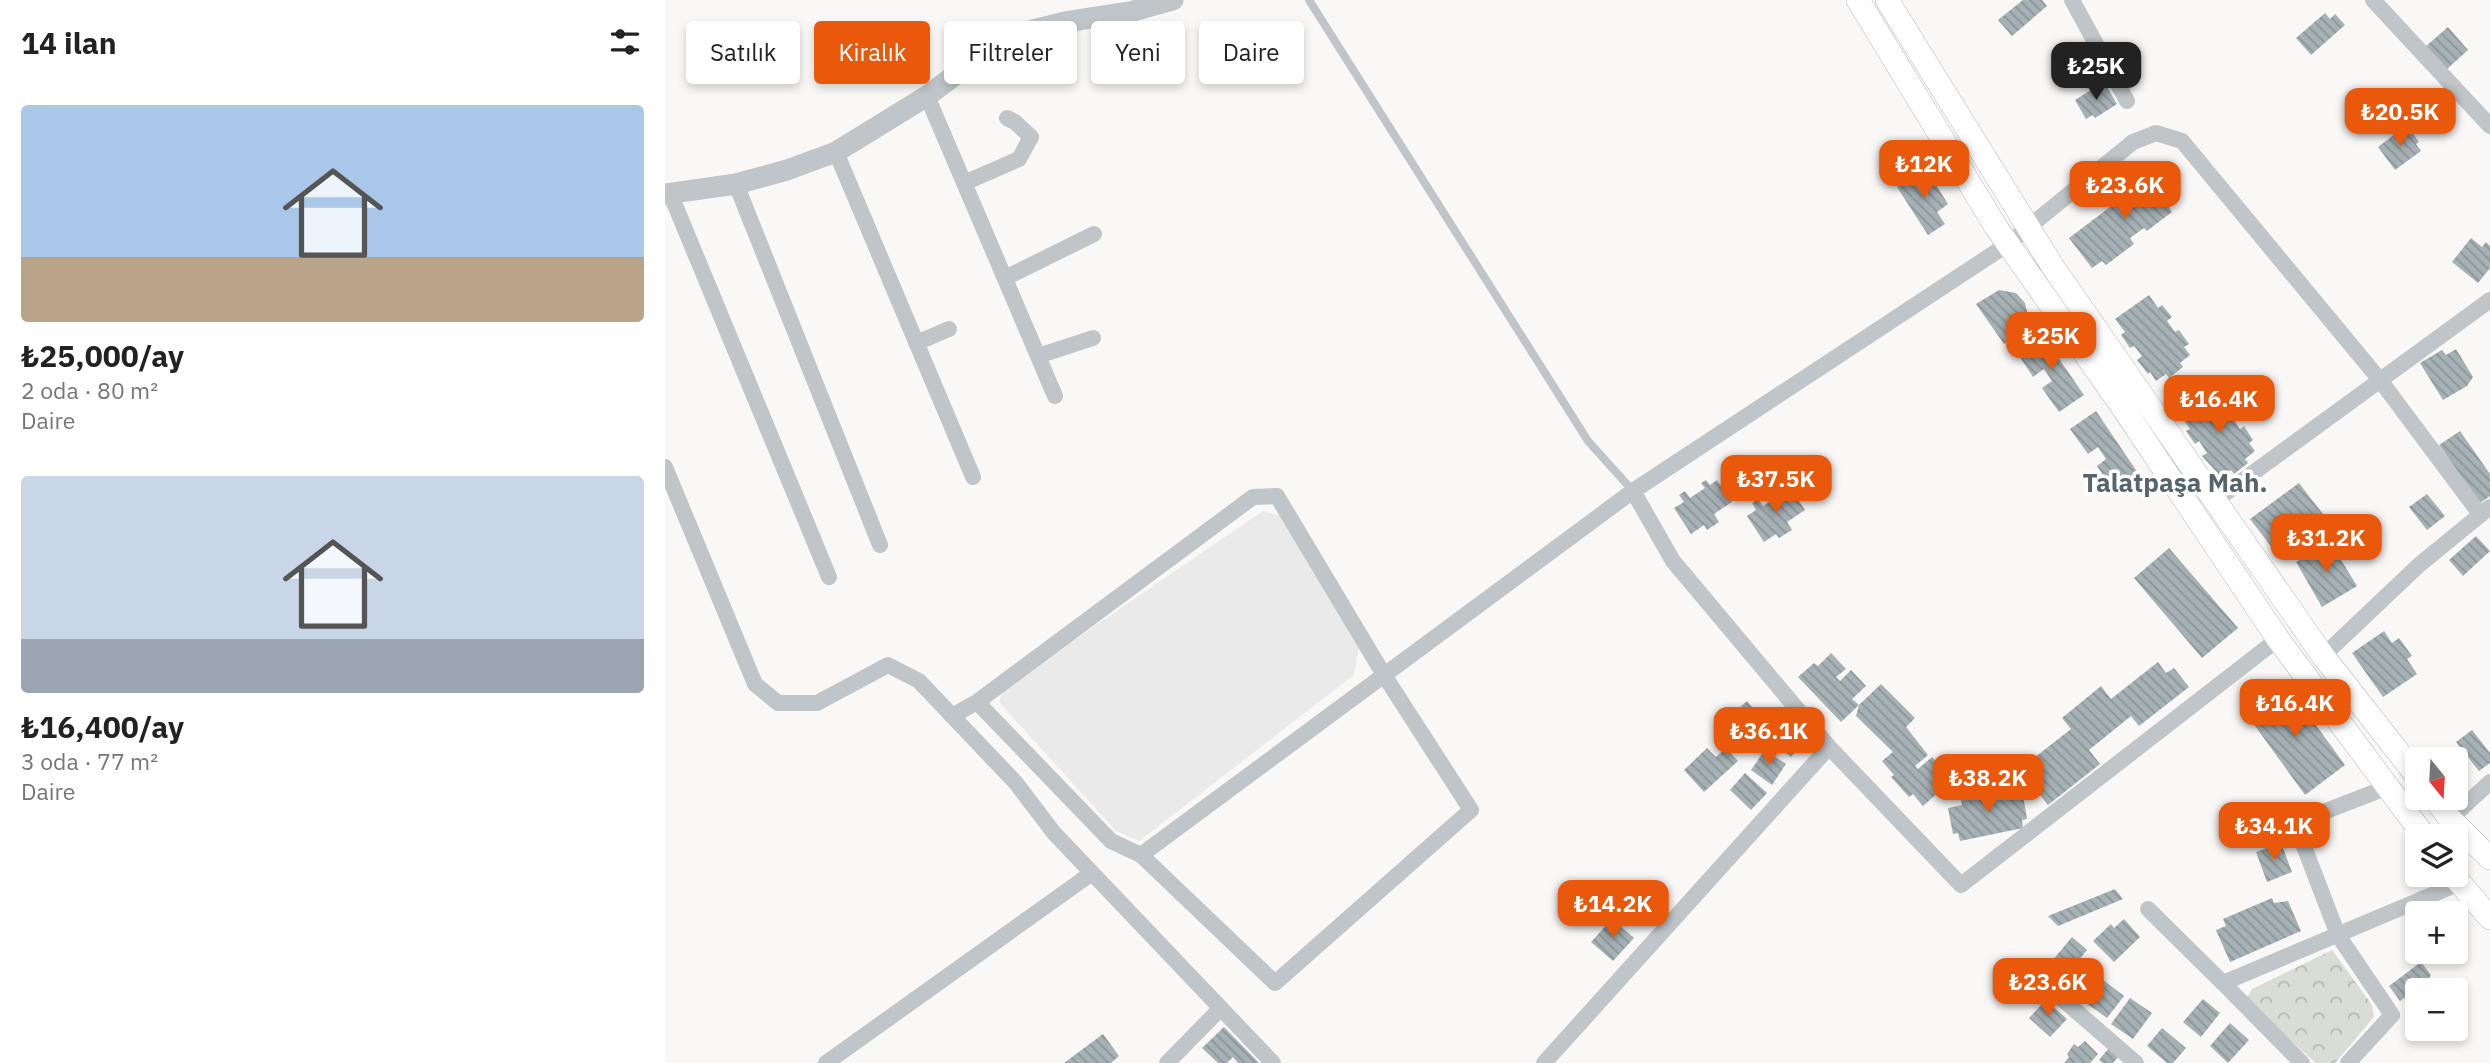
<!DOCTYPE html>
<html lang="tr">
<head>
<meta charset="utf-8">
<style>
	body { margin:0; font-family:"IBM Plex Sans",sans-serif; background:#f6f6f6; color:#222; height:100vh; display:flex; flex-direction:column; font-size:26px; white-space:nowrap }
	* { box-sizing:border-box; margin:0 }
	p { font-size:23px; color:#767676 }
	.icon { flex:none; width:38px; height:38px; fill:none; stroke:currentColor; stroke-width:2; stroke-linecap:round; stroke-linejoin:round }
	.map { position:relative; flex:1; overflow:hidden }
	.drawer { display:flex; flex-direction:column; background:#fff; width:665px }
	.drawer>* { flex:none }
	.guide { position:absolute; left:21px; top:21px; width:665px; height:63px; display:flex; gap:14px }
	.needle { width:46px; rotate:162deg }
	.fabs { position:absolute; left:1740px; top:747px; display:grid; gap:14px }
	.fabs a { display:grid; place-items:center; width:63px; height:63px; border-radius:7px; background:#fff; box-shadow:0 4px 10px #0003; font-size:35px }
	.price { position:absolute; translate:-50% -60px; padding:0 16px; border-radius:14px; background:#ea580c; color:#fff; font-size:23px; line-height:46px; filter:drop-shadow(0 2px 4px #0008) }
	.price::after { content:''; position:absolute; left:50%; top:42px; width:21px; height:16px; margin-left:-10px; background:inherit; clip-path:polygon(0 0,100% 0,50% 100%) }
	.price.current { background:#222; color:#fff }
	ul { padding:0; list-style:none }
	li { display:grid; align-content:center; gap:14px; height:371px; padding:0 21px }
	li span { display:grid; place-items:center; height:217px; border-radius:7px; color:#555 }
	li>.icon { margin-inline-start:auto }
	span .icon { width:126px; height:126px; fill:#fffc; stroke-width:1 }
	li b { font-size:30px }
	h2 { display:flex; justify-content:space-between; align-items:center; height:84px; padding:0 21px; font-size:30px }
	.pill { padding:0 24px; border-radius:7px; background:#fff; box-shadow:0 4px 10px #0003; font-size:24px; line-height:63px }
	.pill.current { background:#ea580c; color:#fff }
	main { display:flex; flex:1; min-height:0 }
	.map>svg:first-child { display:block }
</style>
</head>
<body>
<main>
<section class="drawer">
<h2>14 ilan<svg class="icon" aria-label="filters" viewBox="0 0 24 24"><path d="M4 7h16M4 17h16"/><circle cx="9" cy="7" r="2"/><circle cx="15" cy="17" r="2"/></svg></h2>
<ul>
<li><span style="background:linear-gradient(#a9c7e8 70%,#b9a48a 0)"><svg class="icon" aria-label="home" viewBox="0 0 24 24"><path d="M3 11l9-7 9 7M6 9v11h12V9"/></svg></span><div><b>₺25,000/ay</b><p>2 oda · 80 m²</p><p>Daire</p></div></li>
<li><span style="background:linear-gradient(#c9d6e8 75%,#9aa5b1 0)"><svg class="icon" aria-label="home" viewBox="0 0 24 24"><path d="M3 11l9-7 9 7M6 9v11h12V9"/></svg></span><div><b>₺16,400/ay</b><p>3 oda · 77 m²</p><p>Daire</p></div></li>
</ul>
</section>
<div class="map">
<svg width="1825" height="1063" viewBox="0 0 1825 1063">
	<defs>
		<pattern id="forest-crowns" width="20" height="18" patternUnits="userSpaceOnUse" patternTransform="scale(1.75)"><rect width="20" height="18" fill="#d9ddd5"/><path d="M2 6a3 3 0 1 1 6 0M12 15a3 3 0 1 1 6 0" fill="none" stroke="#b4b8b2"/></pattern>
		<pattern id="building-back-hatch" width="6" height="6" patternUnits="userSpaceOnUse" patternTransform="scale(1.75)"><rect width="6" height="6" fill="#a6b1b5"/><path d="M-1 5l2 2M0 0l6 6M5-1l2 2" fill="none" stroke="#8b9598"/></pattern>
	</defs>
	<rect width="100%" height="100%" fill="#f9f8f6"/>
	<path fill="#e9eae9" d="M598,511L620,517L694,647L689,675L474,841L451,831L334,702L339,688Z"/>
	<path fill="url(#forest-crowns)" d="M1667,950L1707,1005L1709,1017L1670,1063H1651L1581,1000L1587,989Z"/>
	<path fill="url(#building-back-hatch)" d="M1358,0H1377L1382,6L1347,36L1333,20Z
		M1660,13L1665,19L1670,14L1680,25L1646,55L1631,38Z
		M1783,27L1803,50L1781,70L1760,47Z
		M1439,82L1452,104L1430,118L1428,115L1421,119L1410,100Z
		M1742,125L1754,142L1751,144L1756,151L1730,170L1713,147Z
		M1261,169L1283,204L1272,212L1280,224L1263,235L1232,187Z
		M1493,171L1515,199L1504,207L1507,212L1482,231L1479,228L1465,238L1469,244L1441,265L1437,261L1427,268L1404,238Z
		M1806,238L1817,247L1821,242L1825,246V268L1813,283L1787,262Z
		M1334,290L1351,293L1360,303L1363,315V330L1339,344L1311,304Z
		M1484,295L1493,308L1497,305L1507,317L1502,321L1510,332L1514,330L1524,344L1519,347L1525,355L1515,363L1518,367L1504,378L1501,374L1491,381L1485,372L1483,374L1472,360L1477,356L1469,346L1465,348L1456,335L1460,332L1450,319Z
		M1377,334L1419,395L1394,412L1377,388L1387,381L1379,369L1368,377L1351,351Z
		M1791,349L1808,377L1802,386L1778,400L1755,363L1777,350L1781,355Z
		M1549,391L1558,404L1562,401L1571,414L1567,417L1575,429L1579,426L1588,440L1584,443L1590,451L1580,459L1583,463L1569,474L1566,470L1556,477L1537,456L1542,453L1534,441L1530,444L1521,431L1525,429L1515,415Z
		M1431,411L1473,473L1448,490L1432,466L1441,459L1433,447L1423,454L1405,429Z
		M1795,431L1825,474V496L1815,503L1774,445Z
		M1041,480L1045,485L1052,480L1067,502L1049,514L1054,522L1042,530L1039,525L1026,534L1009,508L1019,502L1014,495L1020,491L1025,498L1040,488L1036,483Z
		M1634,483L1664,522L1615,558L1585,519Z
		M1114,488L1117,493L1125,488L1140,510L1122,522L1127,530L1114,538L1111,534L1099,542L1082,516L1091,510L1087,503L1093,499L1098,506L1113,496L1109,491Z
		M1762,494L1780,516L1762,530L1744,507Z
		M1811,536L1825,551L1798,576L1784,560Z
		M1665,542L1692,586L1657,607L1631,562Z
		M1504,548L1573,628L1537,658L1469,578Z
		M1719,631L1727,643L1734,638L1747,656L1742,659L1752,674L1718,697L1687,653Z
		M1166,653L1181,669L1171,677L1175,681L1186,670L1201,686L1187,699L1194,705L1176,722L1133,677L1149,663L1153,666Z
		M1493,662L1501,673L1509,668L1524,687L1474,726L1466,716L1424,750L1435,764L1383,805L1364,781L1370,777L1360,765L1406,729L1397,718L1436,686L1446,699Z
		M1620,683L1680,765L1640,795L1580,712Z
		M1216,684L1250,718L1241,727L1263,755L1250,766L1253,769L1267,757L1283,774L1270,786L1275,791L1258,806L1248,794L1244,797L1226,777L1229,775L1217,761L1228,752L1191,716L1194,705Z
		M1082,701L1093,714L1078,727L1067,714Z
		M1124,722L1143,738L1126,757L1107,741Z
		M1807,730L1825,753V763L1814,771L1791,742Z
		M1042,748L1051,757L1061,748L1073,761L1039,792L1019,770Z
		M1100,750L1121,764L1107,785L1086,770Z
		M1080,773L1102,793L1086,810L1065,790Z
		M1345,786L1347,797L1358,795L1362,819L1357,820L1358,828L1295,841L1293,833L1288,834L1283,808L1297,805L1295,796Z
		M1616,843L1627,872L1602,882L1591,852Z
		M1450,889L1458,899L1393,926L1383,916Z
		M1607,898L1609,903L1623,901L1636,931L1565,962L1551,930L1561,926L1558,919Z
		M947,919L969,938L948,961L926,942Z
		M1459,919L1475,937L1449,962L1428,941L1446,924L1449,928Z
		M1407,937L1422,950L1397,980L1382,967Z
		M1756,962L1766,975L1763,980L1771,990H1752V1006L1747,1010L1739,998L1735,1001L1724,986Z
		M1437,979L1459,996L1442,1018L1420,1002Z
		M1465,998L1487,1013L1468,1039L1446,1024Z
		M1538,999L1555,1013L1536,1037L1518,1022Z
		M1381,1000L1402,1019L1385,1037L1364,1018Z
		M1565,1023L1584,1040L1563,1063L1545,1046Z
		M559,1027L594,1063H573L568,1057L562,1063H553L537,1048Z
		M1497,1028L1521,1048L1508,1063H1502L1482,1046Z
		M438,1034L454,1056L446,1063H399Z
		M1420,1041L1433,1054L1425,1063H1399L1404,1057L1402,1054L1409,1044L1413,1047Z
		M1444,1048L1454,1056L1448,1063H1438L1434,1060Z"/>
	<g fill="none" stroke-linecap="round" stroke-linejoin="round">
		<defs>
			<path id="secondary" d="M1193,0L1331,227L1454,402L1613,639L1759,836
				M1222,0L1388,267L1658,656L1752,776
				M1769,798L1785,819L1825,858
				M1788,875L1825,918"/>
		</defs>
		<use href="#secondary" stroke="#b2b9bc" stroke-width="24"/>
		<path stroke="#bfc5c8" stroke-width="8" d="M644,0L923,441L968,491"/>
		<path stroke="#bfc5c8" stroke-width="16" d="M1407,0L1462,101
			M1708,0L1825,126
			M262,96L390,396
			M171,152L308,477
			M299,183L354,159L366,137L350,122L342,118
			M71,184L215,545
			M5,193L164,577
			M340,278L429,234
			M251,343L284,329
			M373,356L428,338
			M0,467L90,684L113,703H152L223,665L254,681L351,783L389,833L608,1063
			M1551,500L1825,300
			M1613,639L1296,885L1164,747L1008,561L968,491L1343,244L1468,142L1491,133L1517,141L1715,380L1815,514
			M1658,656L1754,565L1825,507
			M287,716L312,702L588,497L612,496L719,675L806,810L610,983L476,855L446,841L312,702
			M1785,819L1825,782
			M476,855L968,491
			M1483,909L1558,983L1795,883
			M1558,983L1637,1063
			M1381,985L1471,1063
			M161,1063L427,873
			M502,1063L556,1008
			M879,1063L1164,747
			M1683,1063L1727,1015L1673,935L1630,823L1723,787"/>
		<path stroke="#bfc5c8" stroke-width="21" d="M0,194L71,184L122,170L171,152L262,96L341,37L400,22L465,12L508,0"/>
		<use href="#secondary" stroke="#fff" stroke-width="23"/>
	</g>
	<g text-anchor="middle" stroke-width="7" stroke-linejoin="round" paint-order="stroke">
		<g font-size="26" font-weight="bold" fill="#56646c" stroke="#fff">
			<text x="1510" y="492">Talatpaşa Mah.</text>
		</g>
	</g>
</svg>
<div class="fabs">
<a><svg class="needle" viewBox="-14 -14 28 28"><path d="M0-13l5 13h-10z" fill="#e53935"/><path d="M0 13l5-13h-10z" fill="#767676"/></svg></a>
<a><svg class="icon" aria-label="layers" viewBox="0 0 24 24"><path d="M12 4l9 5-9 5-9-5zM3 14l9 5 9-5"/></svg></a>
<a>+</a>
<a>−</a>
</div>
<b class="price current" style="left:1431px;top:102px">₺25K</b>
<b class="price" style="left:1735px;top:148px">₺20.5K</b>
<b class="price" style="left:1259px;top:200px">₺12K</b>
<b class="price" style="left:1460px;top:221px">₺23.6K</b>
<b class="price" style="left:1386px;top:372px">₺25K</b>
<b class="price" style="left:1554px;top:435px">₺16.4K</b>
<b class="price" style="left:1111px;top:515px">₺37.5K</b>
<b class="price" style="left:1661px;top:574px">₺31.2K</b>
<b class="price" style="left:1630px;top:739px">₺16.4K</b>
<b class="price" style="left:1104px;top:767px">₺36.1K</b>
<b class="price" style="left:1323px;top:814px">₺38.2K</b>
<b class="price" style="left:1609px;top:862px">₺34.1K</b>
<b class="price" style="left:948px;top:940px">₺14.2K</b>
<b class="price" style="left:1383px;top:1018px">₺23.6K</b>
<div class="guide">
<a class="pill">Satılık</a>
<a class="pill current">Kiralık</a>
<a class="pill">Filtreler</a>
<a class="pill">Yeni</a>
<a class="pill">Daire</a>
</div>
</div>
</main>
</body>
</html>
